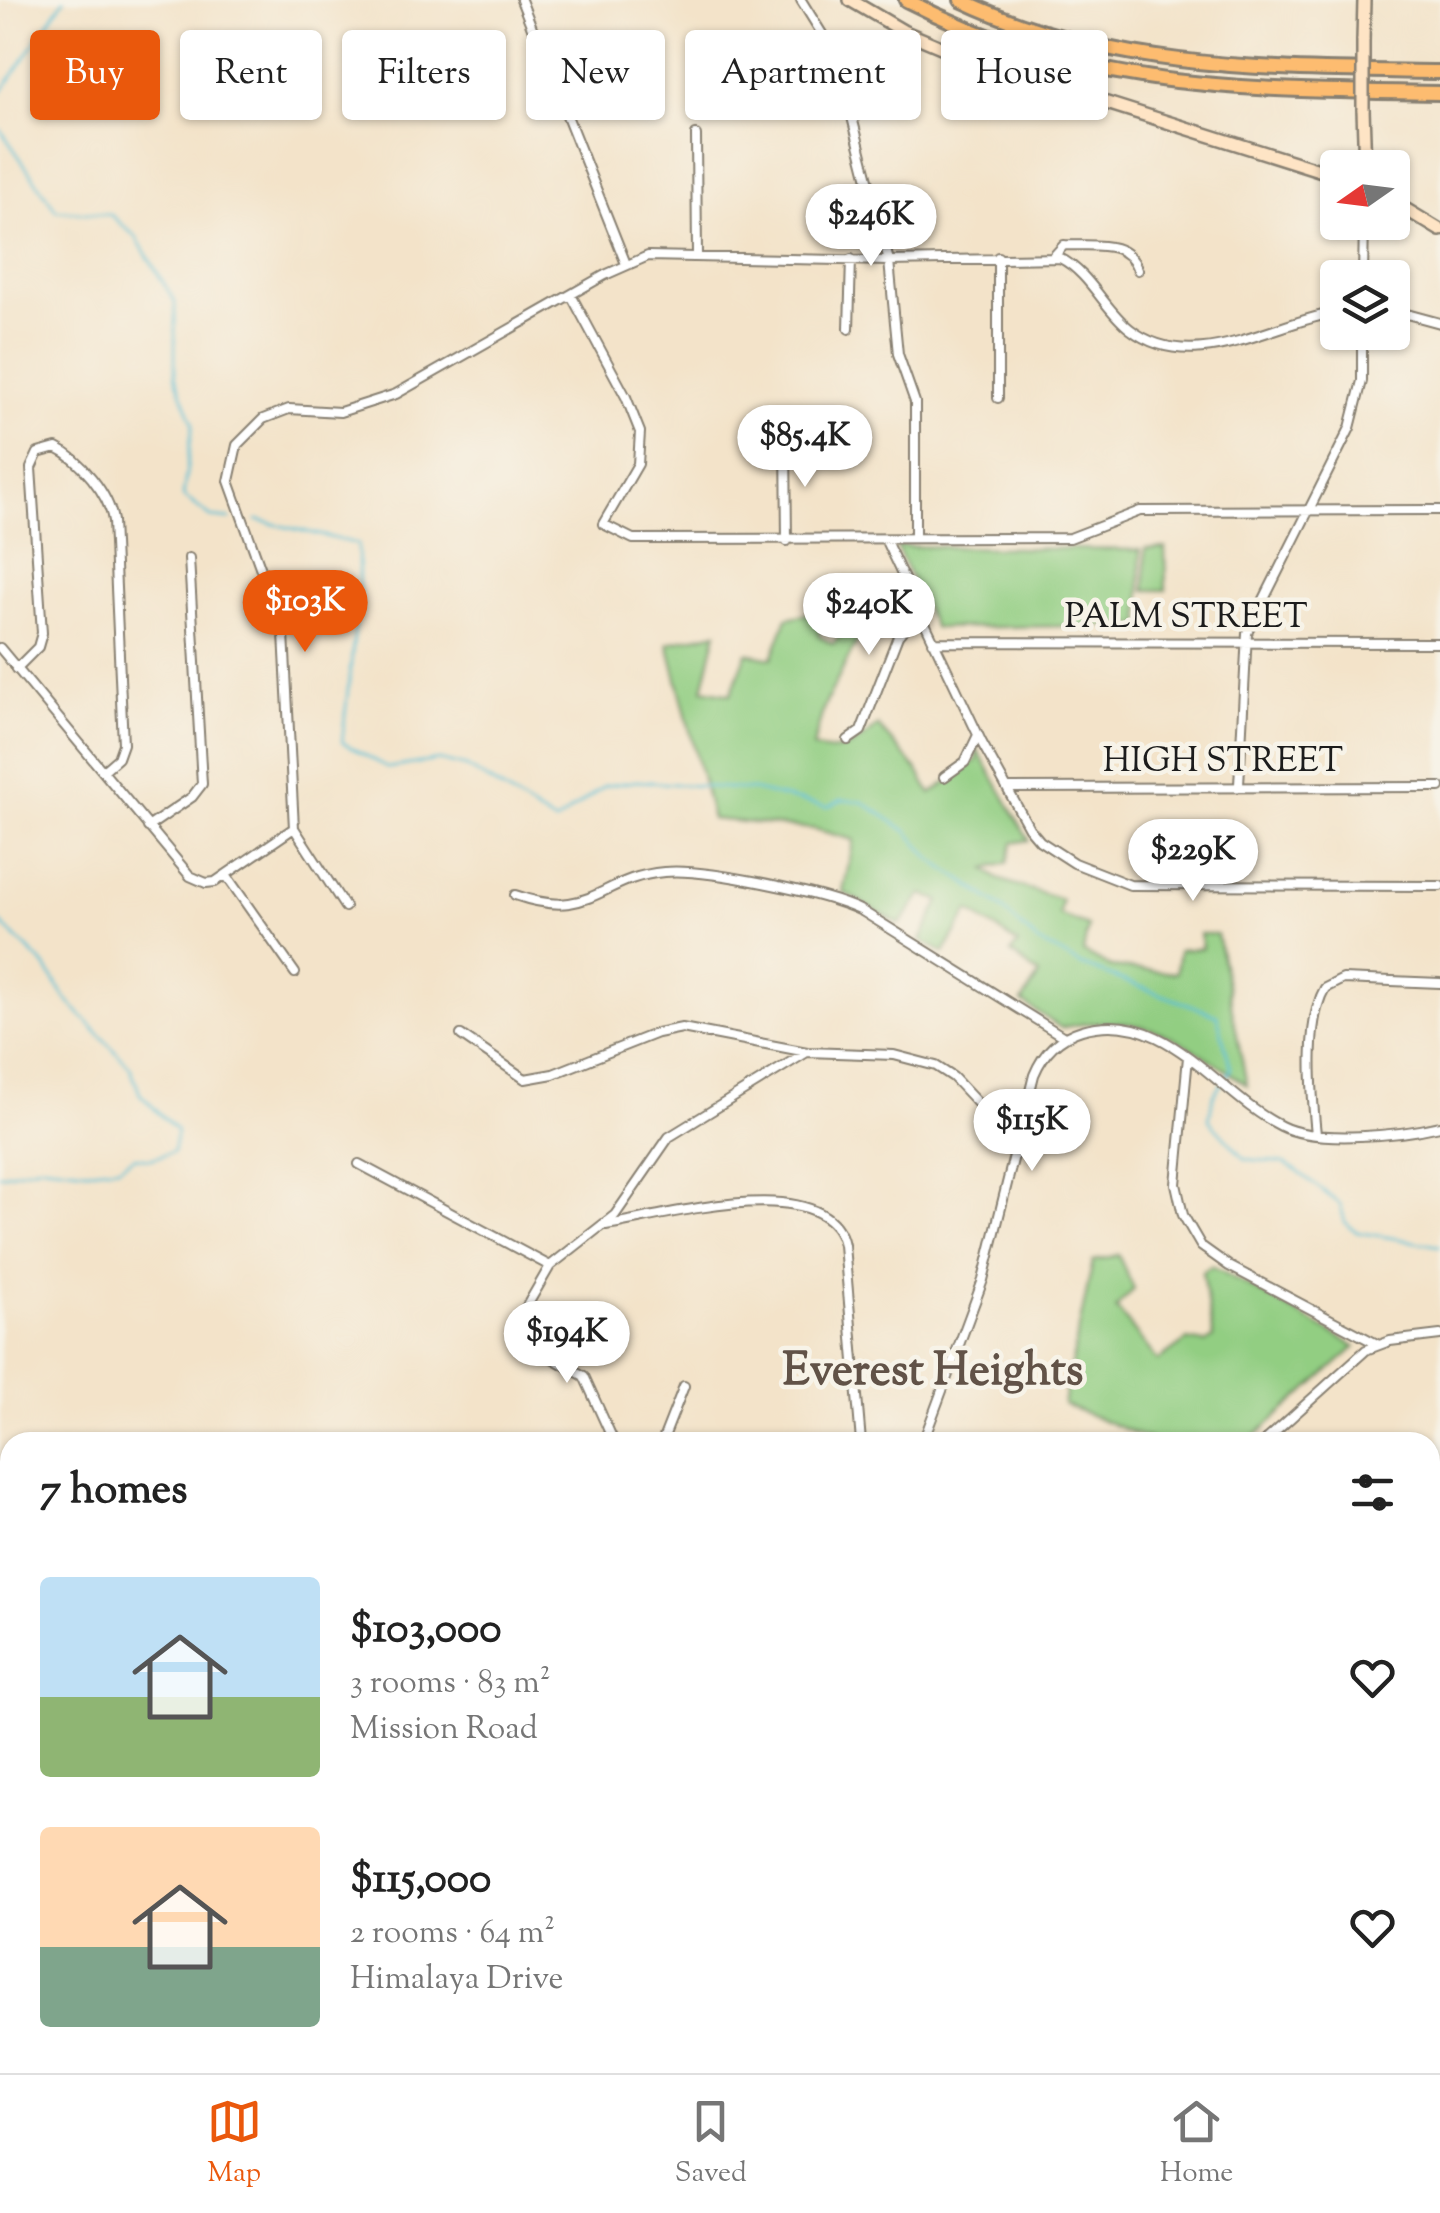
<!DOCTYPE html>
<html lang="en">
<head>
<meta charset="utf-8">
<style>
	body { margin:0; font-family:"Sorts Mill Goudy",serif; background:#f6f6f6; color:#222; height:100vh; display:flex; flex-direction:column; font-size:38px; white-space:nowrap }
	* { box-sizing:border-box; margin:0 }
	p { font-size:32px; color:#767676 }
	.icon { flex:none; width:55px; height:55px; fill:none; stroke:currentColor; stroke-width:2; stroke-linecap:round; stroke-linejoin:round }
	.map { position:relative; flex:1; overflow:hidden }
	.details { position:absolute; left:0px; top:1432px; width:1440px; height:642px; display:flex; flex-direction:column; background:#fff; border-radius:30px 30px 0 0; box-shadow:0 2px 8px #0004 }
	.details>* { flex:none }
	.top-card { position:absolute; left:30px; top:30px; width:1380px; height:90px; display:flex; gap:20px }
	.needle { width:65px; rotate:256deg }
	.fabs { position:absolute; left:1320px; top:150px; display:grid; gap:20px }
	.fabs a { display:grid; place-items:center; width:90px; height:90px; border-radius:10px; background:#fff; box-shadow:0 2px 8px #0004; font-size:50px }
	.price { position:absolute; translate:-50% -85px; padding:0 22px; border-radius:35px; background:#fff; color:#222; font-size:32px; line-height:65px; filter:drop-shadow(0 2px 5px #0008) }
	.price::after { content:''; position:absolute; left:50%; top:60px; width:30px; height:22px; margin-left:-15px; background:inherit; clip-path:polygon(0 0,100% 0,50% 100%) }
	.price.current { background:#ea580c; color:#fff }
	ul { padding:0; list-style:none }
	li { display:flex; align-items:center; gap:30px; height:250px; padding:0 40px }
	li span { display:grid; place-items:center; flex:none; width:280px; height:200px; border-radius:10px; color:#555 }
	li>.icon { margin-inline-start:auto }
	span .icon { width:120px; height:120px; fill:#fffc; stroke-width:1 }
	li b { font-size:42px }
	h2 { display:flex; justify-content:space-between; align-items:center; height:120px; padding:0 40px; font-size:42px }
	.pill { padding:0 35px; border-radius:10px; background:#fff; box-shadow:0 2px 8px #0004; font-size:35px; line-height:90px }
	.pill.current { background:#ea580c; color:#fff }
	.tab-bar { display:flex; justify-content:space-around; align-items:center; height:140px; border-top:2px solid #e0e0e0; background:#fff; font-size:28px; color:#767676 }
	.tab-bar a { display:grid; justify-items:center; gap:5px }
	.tab-bar .current { color:#ea580c }
	.map>svg:first-child { display:block }
</style>
</head>
<body>
<div class="map">
<svg width="1440" height="2073" viewBox="0 0 1440 2073">
	<rect width="100%" height="100%" fill="#f7f3e8"/>
	<filter id="ink" filterUnits="userSpaceOnUse"><feTurbulence type="fractalNoise" baseFrequency=".01" numOctaves="2"/><feDisplacementMap in="SourceGraphic" scale="20" xChannelSelector="R" yChannelSelector="G"/><feConvolveMatrix kernelMatrix="1 2 1 2 8 2 1 2 1" color-interpolation-filters="sRGB"/></filter>
	<filter id="wash" filterUnits="userSpaceOnUse"><feTurbulence type="fractalNoise" baseFrequency=".0048" numOctaves="4" result="noise"/><feDisplacementMap in="SourceGraphic" scale="40" xChannelSelector="R" yChannelSelector="G"/><feGaussianBlur stdDeviation="2.25" result="paint"/><feColorMatrix in="noise" values="0 0 0 0 0 0 0 0 0 0 0 0 0 0 0 0 0 1.4 0 .05"/><feComposite in="paint" operator="in"/></filter>
	<g filter="url(#wash)">
		<rect width="100%" height="100%" fill="#f3e3c9"/>
		<path fill="#92ce82" stroke="#57754f" stroke-width="2.5" d="M896,546L1140,550L1141,625L934,628Z
			M1165,548L1166,590H1145V549Z
			M820,611L819,636L833,644L845,630L859,637L824,707L813,747C842,757 856,744 878,726L918,771L931,794L977,760L976,747L1029,840L1013,843L1007,863L986,869L998,879L1062,900L1059,915L1088,926L1083,952L1111,967L1176,973L1179,950L1202,948L1200,934H1217L1247,1085C1181,1040 1144,1008 1061,1028L1022,1002L1039,975L1011,953L1018,944L969,911L944,953L921,940L940,901L922,894L900,924L843,892L854,840L814,829L712,819L668,643L717,632L703,689L731,694L747,653L772,658L787,618Z
			M1118,1255L1134,1289L1116,1308L1158,1361L1187,1340L1205,1343L1213,1338L1202,1272L1212,1266L1356,1347L1248,1442H1156L1063,1404L1093,1261Z"/>
		<g fill="none" stroke-linecap="round" stroke-linejoin="round">
			<path stroke="#57bfd5" stroke-width="2.5" d="M0,94L64,0
				M0,129L56,210L111,215L136,237L175,302V376L193,423L183,496L211,517L230,519
				M257,520L358,544L359,593L342,742L388,768L439,760L467,767L555,823L604,786L637,781L752,790L827,807L842,800L863,802L908,832L932,860L998,905L1037,941L1081,965L1217,1015L1231,1069L1213,1096L1209,1120L1245,1159L1284,1163L1296,1170L1340,1204L1345,1222L1357,1232L1440,1246
				M0,922L45,966L66,999L130,1067L140,1094L177,1131L173,1152L150,1159L135,1157L118,1167L87,1170L43,1165L0,1175"/>
		</g>
	</g>
	<g filter="url(#ink)">
		<g fill="none" stroke-linecap="round" stroke-linejoin="round">
			<defs>
				<path id="street" d="M521,0L626,264
					M801,0L824,37L844,86L889,261L898,354L915,402V537
					M696,135L697,257
					M998,257V398
					M1053,257L1064,245C1092,247 1126,238 1138,270
					M1363,278L1364,222
					M571,295L626,397L640,432L638,464L603,524L633,539L1070,538L1140,511L1440,510
					M1392,310L1440,323
					M849,329L851,259
					M786,439L787,541
					M885,539L982,743L1029,828L1040,841L1074,863L1130,885L1440,886
					M933,642L1440,643
					M0,648L190,876L206,883L215,882L294,828L284,633L229,481L237,445L263,419L289,409L340,412L396,394L605,275L648,256L889,261L1060,258C1091,274 1103,308 1130,329C1193,378 1272,322 1338,312
					M16,669L38,647L42,633L31,468L38,453L56,448C80,459 109,494 113,521L123,744L118,758L103,771
					M848,740L861,731L898,636L918,612
					M944,777L965,762L978,735
					M1239,785L1247,633L1350,428L1362,381V332
					M1007,788L1440,787
					M148,827L192,797L202,784L189,558
					M294,828L345,907
					M226,875L295,973
					M515,895C592,922 598,878 664,872C705,868 825,893 862,911L1064,1037
					M461,1035L525,1079L553,1074L657,1033L682,1028L807,1052L894,1055L936,1066L953,1077L1019,1147
					M1188,1057L1176,1184L1183,1215L1201,1246L1229,1266L1377,1344
					M1316,1134C1312,1095 1305,1022 1325,988L1343,979L1440,983
					M359,1164L550,1266
					M606,1225C661,1217 829,1168 844,1245L861,1442
					M614,1442L584,1376L538,1350L524,1335V1311L550,1266L615,1215L669,1137L807,1052
					M662,1442L684,1386
					M923,1442L983,1280L1034,1075C1043,1053 1058,1037 1082,1030C1166,1006 1216,1094 1281,1126C1316,1144 1402,1135 1440,1126
					M1264,1442L1366,1350L1390,1341L1440,1335
					M1430,1483L1440,1481
					M1430,1663L1440,1666
					M0,1823L10,1818
					M1430,1868L1440,1885
					M0,1992L10,1962
					M1260,2065L1273,2073
					M1436,2073L1440,2066"/>
				<path id="secondary" d="M850,0L903,31L974,61L1338,176
					M1363,41L1364,0
					M1363,109L1365,168
					M1392,201L1440,230"/>
				<path id="primary" d="M906,0C1086,93 1244,89 1440,93
					M961,0C1113,72 1276,69 1440,72"/>
			</defs>
			<use href="#street" stroke="#888072" stroke-width="12"/>
			<use href="#secondary" stroke="#888072" stroke-width="16"/>
			<use href="#primary" stroke="#888072" stroke-width="18"/>
			<use href="#street" stroke="#fff" stroke-width="8"/>
			<use href="#secondary" stroke="#fee4c5" stroke-width="11"/>
			<use href="#primary" stroke="#fdbc6f" stroke-width="12"/>
			<defs>
				<path id="secondary-bridge" d="M1363,109V41"/>
			</defs>
			<use href="#secondary-bridge" stroke="#888072" stroke-width="16" stroke-linecap="butt"/>
			<use href="#secondary-bridge" stroke="#fee4c5" stroke-width="11"/>
		</g>
	</g>
	<g text-anchor="middle" stroke-width="9" stroke-linejoin="round" paint-order="stroke">
		<g font-size="35" fill="#1c1c1c" stroke="#f7f3e8">
			<text x="1186" y="627">PALM STREET</text>
			<text x="1223" y="771">HIGH STREET</text>
		</g>
		<g font-size="45" font-weight="bold" fill="#615247" stroke="#f7f3e8">
			<text x="933" y="1384">Everest Heights</text>
		</g>
	</g>
</svg>
<div class="fabs">
<a><svg class="needle" viewBox="-14 -14 28 28"><path d="M0-13l5 13h-10z" fill="#e53935"/><path d="M0 13l5-13h-10z" fill="#767676"/></svg></a>
<a><svg class="icon" aria-label="layers" viewBox="0 0 24 24"><path d="M12 4l9 5-9 5-9-5zM3 14l9 5 9-5"/></svg></a>
</div>
<b class="price" style="left:871px;top:269px">$246K</b>
<b class="price" style="left:805px;top:490px">$85.4K</b>
<b class="price current" style="left:305px;top:655px">$103K</b>
<b class="price" style="left:869px;top:658px">$240K</b>
<b class="price" style="left:1193px;top:904px">$229K</b>
<b class="price" style="left:1032px;top:1174px">$115K</b>
<b class="price" style="left:567px;top:1386px">$194K</b>
<div class="top-card">
<a class="pill current">Buy</a>
<a class="pill">Rent</a>
<a class="pill">Filters</a>
<a class="pill">New</a>
<a class="pill">Apartment</a>
<a class="pill">House</a>
</div>
<section class="details">
<h2>7 homes<svg class="icon" aria-label="filters" viewBox="0 0 24 24"><path d="M4 7h16M4 17h16"/><circle cx="9" cy="7" r="2"/><circle cx="15" cy="17" r="2"/></svg></h2>
<ul>
<li><span style="background:linear-gradient(#bfe0f5 60%,#8fb573 0)"><svg class="icon" aria-label="home" viewBox="0 0 24 24"><path d="M3 11l9-7 9 7M6 9v11h12V9"/></svg></span><div><b>$103,000</b><p>3 rooms · 83 m²</p><p>Mission Road</p></div><svg class="icon" aria-label="heart" viewBox="0 0 24 24"><path d="M12 20l-8-8c-3-5 5-10 8-4 3-6 11-1 8 4z"/></svg></li>
<li><span style="background:linear-gradient(#ffd9b3 60%,#7fa58c 0)"><svg class="icon" aria-label="home" viewBox="0 0 24 24"><path d="M3 11l9-7 9 7M6 9v11h12V9"/></svg></span><div><b>$115,000</b><p>2 rooms · 64 m²</p><p>Himalaya Drive</p></div><svg class="icon" aria-label="heart" viewBox="0 0 24 24"><path d="M12 20l-8-8c-3-5 5-10 8-4 3-6 11-1 8 4z"/></svg></li>
</ul>
</section>
</div>
<nav class="tab-bar">
<a class="current"><svg class="icon" aria-label="map" viewBox="0 0 24 24"><path d="M3 6l6-2 6 2 6-2v14l-6 2-6-2-6 2zM9 4v14M15 6v14"/></svg>Map</a>
<a><svg class="icon" aria-label="saved" viewBox="0 0 24 24"><path d="M7 4h10v16l-5-4-5 4z"/></svg>Saved</a>
<a><svg class="icon" aria-label="home" viewBox="0 0 24 24"><path d="M3 11l9-7 9 7M6 9v11h12V9"/></svg>Home</a>
</nav>
</body>
</html>
